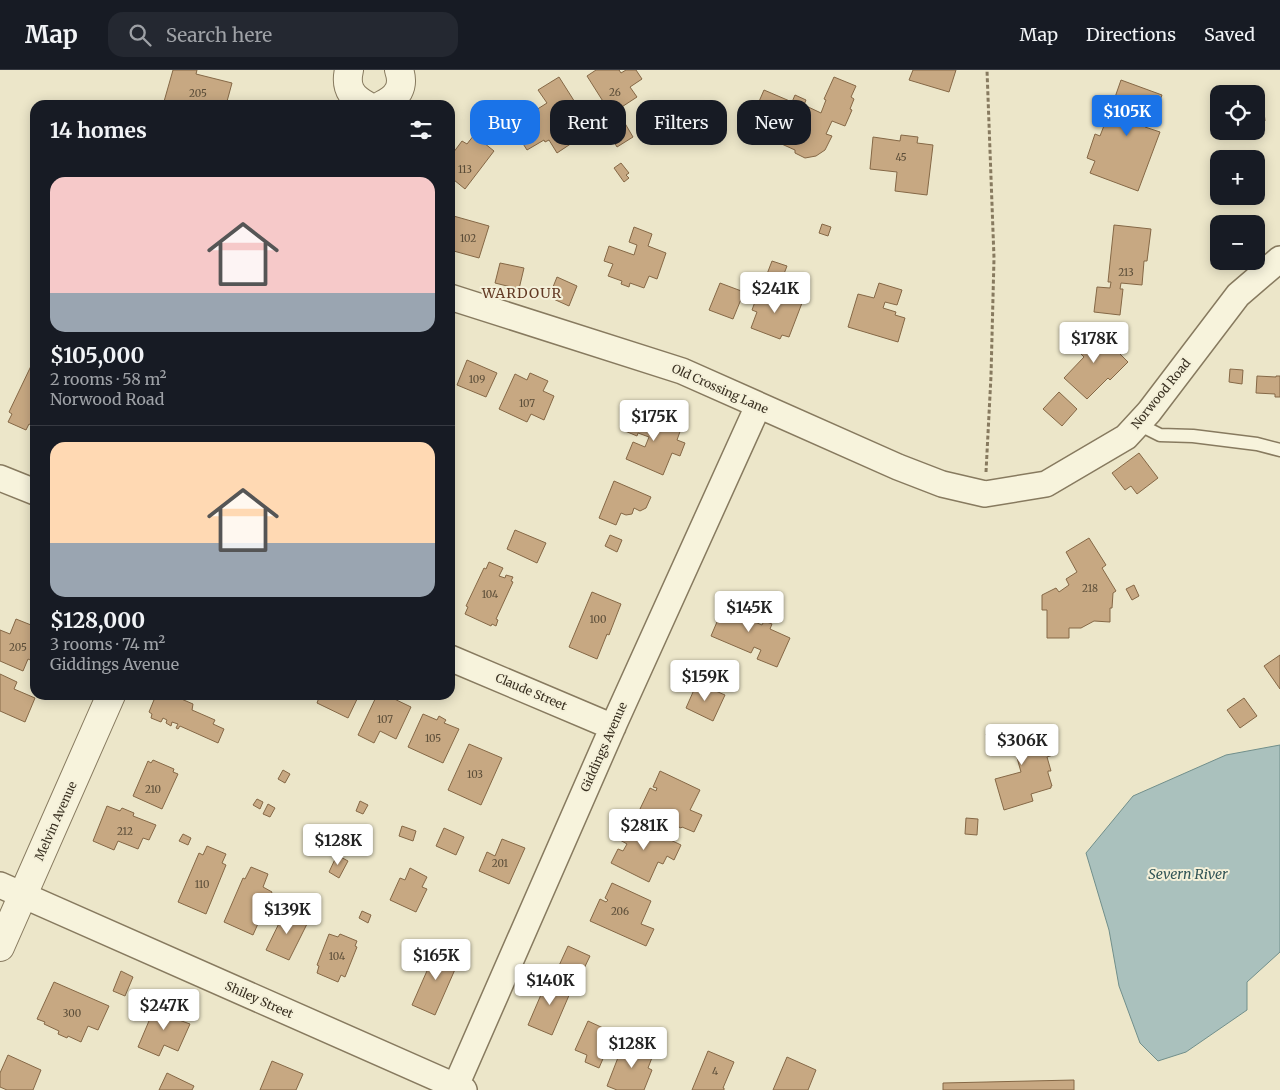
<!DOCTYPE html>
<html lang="en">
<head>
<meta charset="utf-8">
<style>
	body { margin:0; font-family:Merriweather,serif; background:#242831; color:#f1f3f6; height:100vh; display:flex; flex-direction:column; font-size:19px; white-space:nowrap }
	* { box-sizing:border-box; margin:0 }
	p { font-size:16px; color:#9ea1a6 }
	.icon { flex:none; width:28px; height:28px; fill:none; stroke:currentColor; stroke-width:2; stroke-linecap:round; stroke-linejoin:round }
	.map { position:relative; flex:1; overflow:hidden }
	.sheet { position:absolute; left:30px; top:30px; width:425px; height:600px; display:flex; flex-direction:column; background:#171b24; border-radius:15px; box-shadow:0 2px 12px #0003 }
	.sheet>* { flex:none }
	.top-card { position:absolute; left:470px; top:30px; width:475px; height:45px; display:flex; gap:10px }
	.fabs { position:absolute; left:1210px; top:15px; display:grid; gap:10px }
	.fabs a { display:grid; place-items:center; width:55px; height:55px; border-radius:10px; background:#171b24; box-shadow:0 2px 12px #0003; font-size:25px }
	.price { position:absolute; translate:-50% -42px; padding:0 11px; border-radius:5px; background:#fff; color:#222; font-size:16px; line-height:32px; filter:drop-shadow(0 1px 2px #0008) }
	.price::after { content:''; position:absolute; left:50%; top:30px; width:15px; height:11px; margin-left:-8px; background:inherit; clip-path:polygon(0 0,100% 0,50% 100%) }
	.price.selected { background:#1a73e8; color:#fff }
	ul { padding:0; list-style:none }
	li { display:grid; align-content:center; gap:10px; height:265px; padding:0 20px }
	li+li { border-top:1px solid #363941 }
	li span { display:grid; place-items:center; height:155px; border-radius:15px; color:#555 }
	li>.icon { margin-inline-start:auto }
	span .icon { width:90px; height:90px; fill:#fffc; stroke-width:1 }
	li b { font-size:21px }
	h2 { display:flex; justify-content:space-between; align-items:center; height:60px; padding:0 20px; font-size:21px }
	.pill { padding:0 18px; border-radius:15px; background:#171b24; box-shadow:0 2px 12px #0003; font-size:18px; line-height:45px }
	.pill.selected { background:#1a73e8; color:#fff }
	header { display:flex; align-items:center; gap:30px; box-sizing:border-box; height:70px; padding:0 25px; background:#171b24; border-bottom:1px solid #363941 }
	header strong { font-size:24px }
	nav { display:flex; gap:28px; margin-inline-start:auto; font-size:18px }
	.search { width:350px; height:45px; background:#242831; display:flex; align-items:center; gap:12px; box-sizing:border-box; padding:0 18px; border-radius:15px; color:#9ea1a6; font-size:19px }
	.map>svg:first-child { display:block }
</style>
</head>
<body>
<header>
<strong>Map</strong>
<div class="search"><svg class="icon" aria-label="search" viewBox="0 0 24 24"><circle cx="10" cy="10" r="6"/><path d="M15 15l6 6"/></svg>Search here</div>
<nav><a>Map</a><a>Directions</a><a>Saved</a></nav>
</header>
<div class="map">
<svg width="1280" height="1020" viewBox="0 0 1280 1020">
	<rect width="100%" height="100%" fill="#ece6c9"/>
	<path fill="#aac1bd" stroke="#718f8b" d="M1280,675V882L1247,912V940L1186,982L1158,991L1140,973L1119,916L1109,860L1086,783L1133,726L1226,685Z"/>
	<path fill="#c7a882" stroke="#856846" d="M173,0H197L196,4L232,13L226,35H194L187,33V35H163Z
		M596,0H620H619L621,3L626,0H636L642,9L630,17L637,27L611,44L587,6Z
		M913,0H956L949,22L909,10Z
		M559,7L578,37L560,48L575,71L557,83L549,70L545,72L544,70L527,80L510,53L524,45L525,47L547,33L538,20Z
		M834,7L856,16L851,27L854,29L850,39L852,40L845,56L832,51L826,64L832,66L825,80L816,86L805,88L795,83V80L775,71L779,61L763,53L766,48L754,43L764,20L792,32L795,25L806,30L804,35L821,43L826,30L824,29Z
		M1121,10L1162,25L1152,52L1147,50L1145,57L1160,62L1138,121L1090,103L1095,91L1087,88L1095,64L1100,66L1107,48L1110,49L1115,33H1113Z
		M1263,33L1265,51L1256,52V34Z
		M623,50L633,67L617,77L607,60Z
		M474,65L494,81L465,119L454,110L450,116V87L462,71L467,74Z
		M901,65L918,67L917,73L933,75L927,125L895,121L897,102L870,99L873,67L900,71Z
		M621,93L629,103L626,105L629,108L624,112L614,98Z
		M450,145L489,156L479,188L450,180Z
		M822,154L831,157L828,166L819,163Z
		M1114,155L1151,159L1147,191H1144L1142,215L1121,213L1120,219H1123L1120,245L1094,242L1097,217L1110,218L1111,212H1108Z
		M634,157L652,164L648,176L666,183L657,209L649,206L644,218L630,213L629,217L621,214L622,211L608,206L613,194L604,191L609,176L634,185L637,175L629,172Z
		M772,191L787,196L782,209L767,204Z
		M500,193L524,198L519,219L495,213Z
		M557,207L577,216L569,236L549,227Z
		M720,213L744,222L733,249L709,240Z
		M879,213L902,220L897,235L885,232L883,238L896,242L895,245L905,248L898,272L848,257L858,224L874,228Z
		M759,221L771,225L773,222L802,233L789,267L782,265L780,269L751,258L757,242L752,240Z
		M1085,259L1098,272L1103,267L1128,292L1110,310L1108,308L1087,329L1064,308L1084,287L1071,274Z
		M467,290L497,303L486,327L457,315Z
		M31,296L35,298V346L31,355L29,354L26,360L8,352L12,344L9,342Z
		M1230,299L1243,300L1242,314L1229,312Z
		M530,303L548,311L543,321L554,326L544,350L531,344L527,352L499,339L515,304L527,310Z
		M1257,306L1276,307V306H1280V327H1275V324L1256,323Z
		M1059,322L1077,339L1062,356L1043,339Z
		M634,341L648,347L646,351L655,354L658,346L682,356L677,370L685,373L680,386L672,383L663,405L626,389L633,372L645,377L649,367L638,363L637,366L625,361Z
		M1139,383L1158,408L1137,424L1131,416L1125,420L1112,403Z
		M614,411L651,427L646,438L640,441L634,438L632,444L626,445L621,443L616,455L599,448Z
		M515,460L546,473L537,493L507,479Z
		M610,465L622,470L617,482L605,476Z
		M1089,468L1106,495L1102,498L1116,521L1113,523L1112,538H1110V552L1094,551L1081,558H1069V568H1047V540H1042V525L1056,518L1059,522L1069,515L1066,509L1077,502L1066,482Z
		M489,492L503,498L499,506L505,508L506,505L513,507L511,511L513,512L496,549L498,550L496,556L492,554L491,556L465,544L468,537L466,536L484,498L486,499Z
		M1134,515L1139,526L1132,530L1126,519Z
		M592,522L621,534L609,565L607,564L597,589L569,577Z
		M728,526L750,536L745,548L762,555L764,551L772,554L770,559L790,568L777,597L757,589L761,580L754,577L751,583L711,566Z
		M16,549L31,555L32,553L35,555V592L28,589L23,601L0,591V560L10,564Z
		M1280,585V619L1264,596Z
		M0,604L17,612L14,619L35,628L25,652L0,641Z
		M697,613L725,625L713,651L686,638Z
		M156,625H172L193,634L192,640L215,650L213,654L224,659L218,673L180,656L178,659L176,658L178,654L172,652L171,656L166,653L167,650L163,648L161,652L151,648L152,644L149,642Z
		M320,625H359L348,648L317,633Z
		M377,625H386L411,637L396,669L380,661L374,673L358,665Z
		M1244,628L1257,646L1240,658L1227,640Z
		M423,644L437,650L439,646L446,650L444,653L459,659L443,693L408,677Z
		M1037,656L1040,666L1041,665L1045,681L1052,679L1053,685L1047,687L1051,701H1048V703L1052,716H1051V718L1031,724L1033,731L1004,740L995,709L1021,702L1014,677L992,684L986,664L1007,658L1009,664Z
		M469,674L502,688L481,735L448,720Z
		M153,690L174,699L173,702L178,704L162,739L133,726L148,691L151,693Z
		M283,700L290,704L285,713L278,709Z
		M660,701L700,720L690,740L702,745L694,762L682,757L681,758L640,739L650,718L656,721L657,718L653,717Z
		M257,729L263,732L260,739L253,735Z
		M360,731L368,735L363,744L356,741Z
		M268,734L275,738L270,747L263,744Z
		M107,736L120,741L122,738L134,743L133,746L156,755L149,770L143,768L138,779L118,771L114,780L93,771Z
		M966,748L978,749L977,765L965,764Z
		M629,750L681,775L674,790L667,786L663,794L658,792L649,812L611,793L618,779L623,781L627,774L620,770Z
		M402,756L416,761L413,771L399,766Z
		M444,758L464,767L456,785L436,776Z
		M183,764L191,768L188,775L179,771Z
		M502,769L525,778L509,814L479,801L487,782L495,786Z
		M344,775L353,779L350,785L341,781Z
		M207,776L226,784L222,793L226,795L206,844L178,832L199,783L203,785Z
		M337,785L348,791L339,808L329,802Z
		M251,797L268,804L263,817L272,822L253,865L224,852L243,808L245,809Z
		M410,798L427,807L422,817L427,819L416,842L390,830L400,808L405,810Z
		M612,813L651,831L641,854L654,859L646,876L590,851L600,829L606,832L608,830L605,828Z
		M286,839L309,850L289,890L266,880Z
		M362,841L371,845L368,853L359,848Z
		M329,864L338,867L340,864L357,871L355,876L357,877L345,907L341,905L338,912L317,903L319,896L317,895Z
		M426,872L431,877L425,882L420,876Z
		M568,876L590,886L579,909L557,900Z
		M437,878L445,882L446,878L453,881L452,885L460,888L435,945L412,935Z
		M121,901L133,907L125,926L113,921Z
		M549,906L573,916L552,965L528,955Z
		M54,912L109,936L98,960L88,956L81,972L68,966L67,968L58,964L59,961L44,954L45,952L37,949Z
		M167,936L182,943L179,950L190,954L178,981L164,975L159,986L138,977L154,939L164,943Z
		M588,951L614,963L599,998L585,992L587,985L575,980Z
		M633,970L650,977L648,984L653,985L648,998L652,1000L644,1020H617L607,1016L619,985L626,988Z
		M708,981L734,992L723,1018H724V1020H692Z
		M8,985L41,1000L33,1020H7L0,1017V1003Z
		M787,987L816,1000L808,1020H773Z
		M272,991L303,1004L296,1020H260Z
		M167,1003L194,1016L192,1020H159Z
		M1074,1010V1020H943V1013Z"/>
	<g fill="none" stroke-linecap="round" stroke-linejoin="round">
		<defs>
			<path id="service" d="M1138,354L1160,365L1193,366L1257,374L1280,380"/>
			<path id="minor" d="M450,227L682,301L898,397L942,414L985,424L1046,414L1126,367L1149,342L1238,225L1280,189
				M0,408L35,422
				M450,588L613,657
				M0,815L464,1020
				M454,1020L615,652L758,336"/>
			<path id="tertiary" d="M349,0C345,17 351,27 366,35
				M382,35C397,28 405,17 399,0
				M0,877L111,625"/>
		</defs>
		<use href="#service" stroke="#877a5f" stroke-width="15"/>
		<use href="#minor" stroke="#877a5f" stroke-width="28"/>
		<use href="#tertiary" stroke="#877a5f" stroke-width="30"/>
		<path stroke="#877a5f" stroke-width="3" stroke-dasharray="4 2.5" stroke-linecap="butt" d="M986,402L991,306L994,188L987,0"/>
		<use href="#service" stroke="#f7f3dc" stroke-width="12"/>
		<use href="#minor" stroke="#f7f3dc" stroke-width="25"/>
		<use href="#tertiary" stroke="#f7f3dc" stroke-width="28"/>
	</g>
	<g text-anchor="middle" stroke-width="4" stroke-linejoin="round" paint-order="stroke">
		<g font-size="10" fill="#5c4e39">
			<text x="615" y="26">26</text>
			<text x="198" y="27">205</text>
			<text x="901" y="91">45</text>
			<text x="465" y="103">113</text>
			<text x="468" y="172">102</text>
			<text x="1126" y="206">213</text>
			<text x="477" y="313">109</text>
			<text x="527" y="337">107</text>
			<text x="1090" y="522">218</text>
			<text x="490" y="528">104</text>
			<text x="598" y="553">100</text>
			<text x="18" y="581">205</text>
			<text x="385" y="653">107</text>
			<text x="433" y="672">105</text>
			<text x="475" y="708">103</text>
			<text x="153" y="723">210</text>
			<text x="125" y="765">212</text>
			<text x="500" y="797">201</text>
			<text x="202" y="818">110</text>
			<text x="620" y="845">206</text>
			<text x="337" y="890">104</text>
			<text x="72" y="947">300</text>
			<text x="715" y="1005">4</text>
		</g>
		<g font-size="12" fill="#393021" stroke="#f4f0d9">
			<text transform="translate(720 319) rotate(24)" y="4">Old Crossing Lane</text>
			<text transform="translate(1161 324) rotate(-51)" y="4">Norwood Road</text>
			<text transform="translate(531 622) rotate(23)" y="4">Claude Street</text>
			<text transform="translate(604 677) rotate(-66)" y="4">Giddings Avenue</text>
			<text transform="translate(56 751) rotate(-66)" y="4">Melvin Avenue</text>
			<text transform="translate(259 930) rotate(24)" y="4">Shiley Street</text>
		</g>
		<g font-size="14" letter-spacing="1" fill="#633a24" stroke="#f4f0d9">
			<text x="522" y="228">WARDOUR</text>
		</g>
		<g font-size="14" font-style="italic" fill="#325557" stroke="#f4f0d9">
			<text x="1188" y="809">Severn River</text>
		</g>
	</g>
</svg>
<div class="fabs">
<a><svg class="icon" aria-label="locate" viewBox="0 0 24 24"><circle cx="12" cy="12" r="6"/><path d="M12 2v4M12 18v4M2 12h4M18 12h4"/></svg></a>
<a>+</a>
<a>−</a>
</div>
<b class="price selected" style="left:1127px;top:67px">$105K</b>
<b class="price" style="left:775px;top:244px">$241K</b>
<b class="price" style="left:1094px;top:294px">$178K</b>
<b class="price" style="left:654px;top:372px">$175K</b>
<b class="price" style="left:749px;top:563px">$145K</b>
<b class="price" style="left:705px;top:632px">$159K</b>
<b class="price" style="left:1022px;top:696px">$306K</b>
<b class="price" style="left:644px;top:781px">$281K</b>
<b class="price" style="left:338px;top:796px">$128K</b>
<b class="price" style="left:287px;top:865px">$139K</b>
<b class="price" style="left:436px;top:911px">$165K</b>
<b class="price" style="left:550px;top:936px">$140K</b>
<b class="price" style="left:164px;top:961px">$247K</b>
<b class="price" style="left:632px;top:999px">$128K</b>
<div class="top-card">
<a class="pill selected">Buy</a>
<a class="pill">Rent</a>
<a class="pill">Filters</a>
<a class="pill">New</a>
</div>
<section class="sheet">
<h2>14 homes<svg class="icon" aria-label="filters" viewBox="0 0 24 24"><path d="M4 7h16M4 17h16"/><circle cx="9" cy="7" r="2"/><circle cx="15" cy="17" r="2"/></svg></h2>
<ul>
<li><span style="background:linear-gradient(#f6c9c9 75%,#9aa5b1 0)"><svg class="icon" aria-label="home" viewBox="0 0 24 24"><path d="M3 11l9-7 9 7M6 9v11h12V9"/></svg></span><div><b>$105,000</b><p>2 rooms · 58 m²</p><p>Norwood Road</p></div></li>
<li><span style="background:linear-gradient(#ffd9b3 65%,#9aa5b1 0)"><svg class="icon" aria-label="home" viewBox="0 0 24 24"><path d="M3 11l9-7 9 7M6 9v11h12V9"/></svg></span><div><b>$128,000</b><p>3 rooms · 74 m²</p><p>Giddings Avenue</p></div></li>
</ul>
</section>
</div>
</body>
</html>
